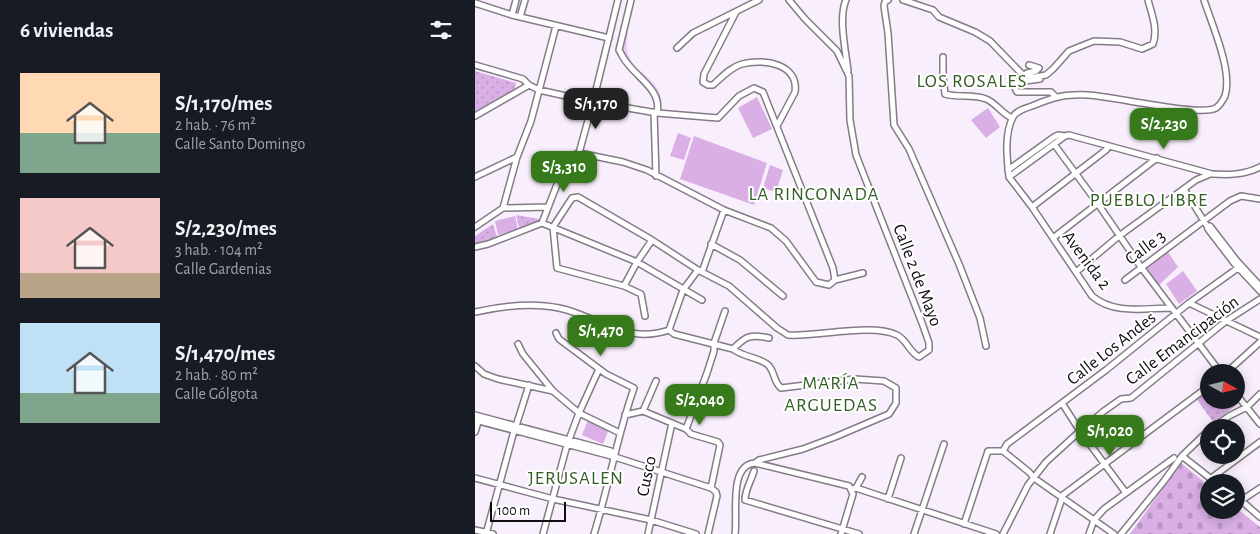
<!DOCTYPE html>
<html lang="es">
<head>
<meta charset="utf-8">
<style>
	body { margin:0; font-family:"Alegreya Sans",sans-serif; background:#20242c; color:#f1f3f6; height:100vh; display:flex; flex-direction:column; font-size:19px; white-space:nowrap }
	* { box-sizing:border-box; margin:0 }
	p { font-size:16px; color:#9ea1a6 }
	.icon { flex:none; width:28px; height:28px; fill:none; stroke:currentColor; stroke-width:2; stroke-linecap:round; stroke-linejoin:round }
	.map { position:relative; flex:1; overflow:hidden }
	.sheet { display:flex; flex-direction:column; background:#171b24; width:475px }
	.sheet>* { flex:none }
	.needle { width:32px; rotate:98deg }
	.tools { position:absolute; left:725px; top:364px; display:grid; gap:10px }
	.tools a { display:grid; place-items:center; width:45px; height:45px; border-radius:50%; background:#171b24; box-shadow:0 2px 12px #0003; font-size:25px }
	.scale { position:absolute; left:15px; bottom:12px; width:76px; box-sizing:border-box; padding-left:5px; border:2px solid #100d11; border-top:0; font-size:14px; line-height:18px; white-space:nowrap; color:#100d11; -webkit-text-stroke:4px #fff; paint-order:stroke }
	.price { position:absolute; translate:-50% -42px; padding:0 11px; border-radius:10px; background:#377a1b; color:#fff; font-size:16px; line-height:32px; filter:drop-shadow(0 1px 2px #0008) }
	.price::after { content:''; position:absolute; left:50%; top:30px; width:15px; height:11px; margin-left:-8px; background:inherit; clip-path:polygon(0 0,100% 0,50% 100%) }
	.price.current { background:#222; color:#fff }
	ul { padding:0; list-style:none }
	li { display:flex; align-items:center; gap:15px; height:125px; padding:0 20px }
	li span { display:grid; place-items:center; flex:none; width:140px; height:100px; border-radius:0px; color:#555 }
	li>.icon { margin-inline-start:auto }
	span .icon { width:60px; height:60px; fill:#fffc; stroke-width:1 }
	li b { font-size:21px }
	h2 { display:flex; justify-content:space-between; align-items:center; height:60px; padding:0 20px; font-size:21px }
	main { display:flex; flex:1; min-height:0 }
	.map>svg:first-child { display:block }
</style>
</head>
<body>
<main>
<section class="sheet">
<h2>6 viviendas<svg class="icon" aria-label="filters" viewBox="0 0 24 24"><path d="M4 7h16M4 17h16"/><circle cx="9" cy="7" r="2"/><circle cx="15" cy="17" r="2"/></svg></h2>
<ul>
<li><span style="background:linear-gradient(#ffd9b3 60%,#7fa58c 0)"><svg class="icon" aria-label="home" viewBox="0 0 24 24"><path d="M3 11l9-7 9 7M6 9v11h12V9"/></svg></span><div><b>S/1,170/mes</b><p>2 hab. · 76 m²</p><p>Calle Santo Domingo</p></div></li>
<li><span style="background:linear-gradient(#f6c9c9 75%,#b9a48a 0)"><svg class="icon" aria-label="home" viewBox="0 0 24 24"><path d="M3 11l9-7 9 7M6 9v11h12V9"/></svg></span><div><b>S/2,230/mes</b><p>3 hab. · 104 m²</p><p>Calle Gardenias</p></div></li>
<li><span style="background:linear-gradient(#bfe0f5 70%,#7fa58c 0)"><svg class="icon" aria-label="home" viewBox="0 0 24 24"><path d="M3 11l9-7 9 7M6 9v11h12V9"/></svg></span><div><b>S/1,470/mes</b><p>2 hab. · 80 m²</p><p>Calle Gólgota</p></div></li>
</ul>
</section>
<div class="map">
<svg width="785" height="534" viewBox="0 0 785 534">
	<defs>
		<pattern id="cemetery-stones" width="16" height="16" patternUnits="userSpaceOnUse" patternTransform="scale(1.25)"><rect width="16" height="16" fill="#d9afe6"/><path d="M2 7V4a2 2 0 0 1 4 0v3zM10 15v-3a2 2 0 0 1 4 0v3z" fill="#b995c4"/></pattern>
		<pattern id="park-dots" width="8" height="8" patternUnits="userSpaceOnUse" patternTransform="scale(1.25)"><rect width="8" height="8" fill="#d9afe6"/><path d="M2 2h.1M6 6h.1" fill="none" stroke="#b995c4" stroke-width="1.8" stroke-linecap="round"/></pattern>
	</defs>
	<rect width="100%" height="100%" fill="#f9effc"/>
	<path fill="url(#cemetery-stones)" d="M706,463L734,486V510H761V508L785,527V534H655Z"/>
	<path fill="url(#park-dots)" d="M0,71L41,83L40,90L0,112Z
		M41,215L64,219L62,228L45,232Z
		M18,224L22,237L0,244V236Z
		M734,390V400H760L763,404L738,422L721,398Z"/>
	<path fill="#d9afe6" d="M282,97L297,129L278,138L263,108Z
		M513,108L525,127L511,138L496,120Z
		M203,133L216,138L209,160L195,156Z
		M219,136L292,163L279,205L205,179Z
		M295,165L308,170L301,192L288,188Z
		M40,216L43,230L23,235L20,221Z
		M693,252L703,267L684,285L670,266Z
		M708,271L722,291L704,304L691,284Z
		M113,420L134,429L128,444L107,435Z"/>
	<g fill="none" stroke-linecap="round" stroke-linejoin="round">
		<path stroke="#eeccf9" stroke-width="5.5" d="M150,34C147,47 150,61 161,71C172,82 181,84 184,102"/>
		<defs>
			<path id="minor" d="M156,0L144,50C147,55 149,60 153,64C164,79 187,91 182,113
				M371,0C363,18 371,52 373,71
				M413,0L410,2L409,6L413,33L419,125L434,149L484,264L505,318L511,346
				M428,0L458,10L464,17L500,32L515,41L547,74L560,77L571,75L578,69L594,51L619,41L645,42L667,49L678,44C683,29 677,15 673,0
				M0,3L37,15L134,38
				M261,12L229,74L228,82L233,85H238C247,77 256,67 267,64C289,58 324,64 320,92L302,126
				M37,15L41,0
				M45,17L50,0
				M202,48L218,33L284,0
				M468,57V77L470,94C483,98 498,94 511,99C520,102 527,114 537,118
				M0,65L48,79L54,85L64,90L118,102L182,113L243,118L264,96L279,88L288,92L358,268L360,280L354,285L341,282L311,241L296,228L249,210L172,170L148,162L104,153
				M552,73L561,71L564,68L554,65
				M565,79L542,82L539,86L542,92H576L581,97
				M179,112L181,176
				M0,116L54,85
				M579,144L623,204L666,267L745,372
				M104,153L118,102L143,0
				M533,170L579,137L583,135L590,136
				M0,177L42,157
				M534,177C532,159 529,134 538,117C542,110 551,108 557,106C579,97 589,94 613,95C637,96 725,117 741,108C745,105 748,100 750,96C758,71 737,25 729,0
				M534,177L590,136L594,135L737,174C754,175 769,175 785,167
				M534,177L557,207L617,296C639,315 670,308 697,308
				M709,189L732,226L733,229L759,263L785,291
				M557,207L631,150L634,146
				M28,208L42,157L56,121L81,26
				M67,223L83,182L96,156L104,153
				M732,226H735L762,261L785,286
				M0,227L28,208L72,207
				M78,227L97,198L103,197L177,240L223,270L254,286L302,328L313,335C342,337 397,323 422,335C432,340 434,352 444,357L454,350V343L447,323L381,155L375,120L374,76L362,51L330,19L314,0
				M78,227L82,268L149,286L166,294L170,316
				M578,238L682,158
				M236,244L265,260L308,296
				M0,247L13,244L67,223L162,262L227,300
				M227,272L249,210
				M601,272L644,236L721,180L735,174
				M360,280L388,273
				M650,280L755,201L766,196L785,199
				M149,286L162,262L177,240
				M714,303L785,337
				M0,312C27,306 56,302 84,308C123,316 150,345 194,330L208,290L223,270
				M194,330L199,334L258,349C271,336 275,334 294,338
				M81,333L84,339L131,374L159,388C142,436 134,486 119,534
				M43,344L48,354L78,391
				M258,349C268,357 282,357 292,364C300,370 298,382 306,388L380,379L409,381L421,388V403L414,414L360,437L328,449L284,460L280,463
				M0,366L9,374L23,379L78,391L104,413L145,433
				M752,372L785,342
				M761,394L785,424
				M587,403L603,428
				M168,411L181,381
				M0,415L136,451L140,456
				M150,415L168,411L211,429L216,434L243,442L245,445L236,488
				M0,420L140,457L236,488L241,492L242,496L233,534
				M41,426L54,385
				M737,428L754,416L772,407L785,394
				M211,429L232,373L239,351V343L250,311
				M605,431L651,493
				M0,432L4,419
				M528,451L532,444L631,370L714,303L763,268
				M707,456L740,482
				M279,471C276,481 270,490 270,500L384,534
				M0,478L78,499L176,520L221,534
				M735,479L785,442
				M381,488L387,477
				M377,489L381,488L521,534
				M761,496L785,517
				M413,499L426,458
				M767,500L785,488
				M489,524L513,451H528L554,472L559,478L639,534
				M0,530L18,534
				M11,534L39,431
				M68,534L92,445L104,413L124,369
				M173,534L197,423
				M260,534C263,515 253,465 280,463L374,486L378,494L366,534
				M439,534L469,444
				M528,534L553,485L571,462L605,431L629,411L646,399L656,398L751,321L785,299
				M575,534L588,495L734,386
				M614,534L619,520L629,509L699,458
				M646,534L689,481L707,456L734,430"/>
		</defs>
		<use href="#minor" stroke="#837b86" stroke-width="8"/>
		<use href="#minor" stroke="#fff" stroke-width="5"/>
	</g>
	<g text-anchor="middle" stroke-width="4" stroke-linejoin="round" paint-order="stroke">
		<g font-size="18" fill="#100d11" stroke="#fff">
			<text transform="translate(670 247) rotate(-37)" y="6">Calle 3</text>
			<text transform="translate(612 260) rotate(53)" y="6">Avenida 2</text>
			<text transform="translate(443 275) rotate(69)" y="6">Calle 2 de Mayo</text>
			<text transform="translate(707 340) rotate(-37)" y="6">Calle Emancipación</text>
			<text transform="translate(636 348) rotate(-38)" y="6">Calle Los Andes</text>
			<text transform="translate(171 476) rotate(-78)" y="6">Cusco</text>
		</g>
		<g font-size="19" letter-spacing="1" fill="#335e24" stroke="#fff">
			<text x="497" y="87">LOS ROSALES</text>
			<text x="339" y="200">LA RINCONADA</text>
			<text x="674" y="206">PUEBLO LIBRE</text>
			<text x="356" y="389">MARÍA<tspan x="356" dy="22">ARGUEDAS</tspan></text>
			<text x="101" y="484">JERUSALEN</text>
		</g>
	</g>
</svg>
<div class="tools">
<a><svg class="needle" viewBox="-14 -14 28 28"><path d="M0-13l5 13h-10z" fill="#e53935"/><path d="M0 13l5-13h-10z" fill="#9ea1a6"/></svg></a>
<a><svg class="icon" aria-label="locate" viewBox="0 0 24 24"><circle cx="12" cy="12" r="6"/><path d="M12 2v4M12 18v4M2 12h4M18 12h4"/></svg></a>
<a><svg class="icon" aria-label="layers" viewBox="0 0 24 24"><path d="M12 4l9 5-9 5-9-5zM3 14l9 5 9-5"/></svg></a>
</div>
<div class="scale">100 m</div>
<b class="price current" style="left:121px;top:130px">S/1,170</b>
<b class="price" style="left:689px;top:150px">S/2,230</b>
<b class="price" style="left:89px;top:193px">S/3,310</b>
<b class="price" style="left:126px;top:357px">S/1,470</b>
<b class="price" style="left:225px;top:426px">S/2,040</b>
<b class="price" style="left:635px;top:457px">S/1,020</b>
</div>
</main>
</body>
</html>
